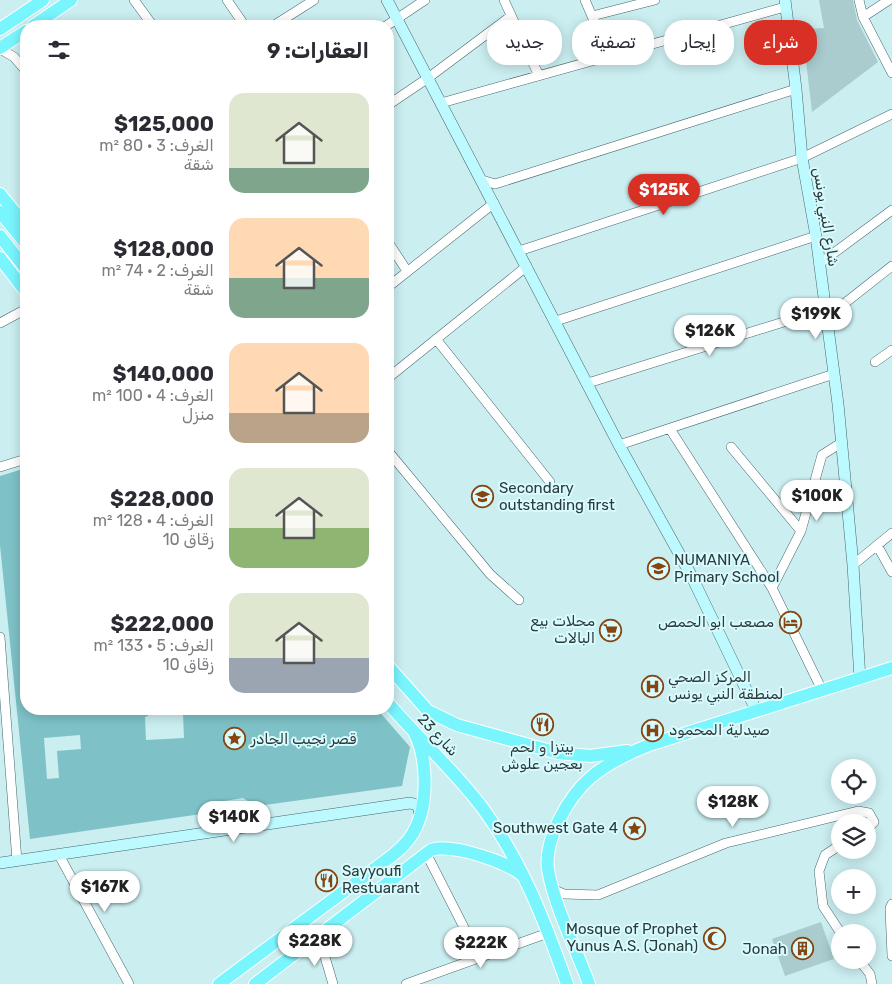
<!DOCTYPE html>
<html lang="ar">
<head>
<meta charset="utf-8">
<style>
	body { margin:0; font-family:Rubik,Cairo,sans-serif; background:#f7f7f7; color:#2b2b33; direction:rtl; height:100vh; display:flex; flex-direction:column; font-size:19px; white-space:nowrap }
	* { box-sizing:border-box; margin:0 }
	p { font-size:16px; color:#7c7c81 }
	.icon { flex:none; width:28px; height:28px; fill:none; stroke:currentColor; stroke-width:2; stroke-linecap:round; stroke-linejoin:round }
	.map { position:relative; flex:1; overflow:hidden; direction:ltr }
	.side { position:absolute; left:20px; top:20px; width:374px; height:695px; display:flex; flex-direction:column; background:#fff; border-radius:20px; box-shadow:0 2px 12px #0003; direction:rtl }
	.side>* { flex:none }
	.guide { position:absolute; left:409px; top:20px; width:408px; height:45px; direction:rtl; display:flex; gap:10px }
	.buttons { position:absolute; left:831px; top:759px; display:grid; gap:10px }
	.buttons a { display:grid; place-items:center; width:45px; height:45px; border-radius:50%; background:#fff; box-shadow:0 2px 12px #0003; font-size:25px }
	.price { position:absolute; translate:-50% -42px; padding:0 11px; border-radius:18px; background:#fff; color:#222; font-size:16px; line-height:32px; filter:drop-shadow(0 1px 2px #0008) }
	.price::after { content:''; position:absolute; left:50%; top:30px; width:15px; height:11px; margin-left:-8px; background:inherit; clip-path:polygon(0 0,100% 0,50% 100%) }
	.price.on { background:#d93025; color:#fff }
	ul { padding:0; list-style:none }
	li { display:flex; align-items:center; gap:15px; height:125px; padding:0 25px }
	li span { display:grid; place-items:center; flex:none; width:140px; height:100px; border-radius:15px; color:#555 }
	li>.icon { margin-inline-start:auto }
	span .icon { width:60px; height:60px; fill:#fffc; stroke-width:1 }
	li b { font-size:21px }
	h2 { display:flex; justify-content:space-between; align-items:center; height:60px; padding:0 25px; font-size:21px }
	.pill { padding:0 18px; border-radius:20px; background:#fff; box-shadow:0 2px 12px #0003; font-size:18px; line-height:45px }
	.pill.on { background:#d93025; color:#fff }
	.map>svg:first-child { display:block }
</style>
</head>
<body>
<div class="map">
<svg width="892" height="984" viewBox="0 0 892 984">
	<rect width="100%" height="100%" fill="#cbeef1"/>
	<path fill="#7ec2c7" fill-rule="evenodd" d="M26,468V709H153H148V716L145,717L146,740L184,738L183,714H178V709H269L270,715L295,711V709H377L410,747L402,786L251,807L248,801L243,798L205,804L201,808V814L30,839L0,545V476ZM80,735L81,749L57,751L59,778L47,779L44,738Z"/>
	<path fill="#aacccf" d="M819,0H853L857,20L878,62L812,112L803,36L809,29L824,28Z
		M821,922L834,959L785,976L772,939Z"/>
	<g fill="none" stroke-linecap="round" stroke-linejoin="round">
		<defs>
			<path id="street" d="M134,0L153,26
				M227,0L245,26
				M504,0L539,76
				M585,0L609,56
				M859,0L863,17L892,73
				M592,16L655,0
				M863,17L889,0
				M273,26L314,0
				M386,26L425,0
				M0,49L14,57L26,71
				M441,103L785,7
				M388,105L428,78L511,16
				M482,180L495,184L796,89
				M388,242L407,271
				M519,251L802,158L892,114
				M819,264L892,210
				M388,287L494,203
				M826,318L892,266
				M556,321L816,236
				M0,323L26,309
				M436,339L550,482
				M875,362L892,350
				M388,378L527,266
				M588,383L825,309
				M670,429L772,588L822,690
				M619,445L834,374
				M731,447L801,531
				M388,451L490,574L519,600
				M0,467L26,459
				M877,545L892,572
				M853,565L892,533
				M772,588L801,531L822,455L841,443
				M0,637L17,861
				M840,845L825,855L819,871L823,906L840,932
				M426,853L479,957
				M59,855L129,984
				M553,889L564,894L598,895L726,843L858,811L869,813L874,822L868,828
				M892,904L890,908L892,956
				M313,942L325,957L333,984
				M859,960L870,974L872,984
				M406,984L548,933"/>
			<path id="secondary" d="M387,0L619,445L691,575L756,710
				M785,0L796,89L802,158L816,236L838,404L853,565L860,679
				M0,863L410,803L418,805L420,815"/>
			<path id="primary" d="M33,26L71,0
				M0,29L43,0
				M0,48L26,31
				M0,194L26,226
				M0,212L26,244
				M0,236L26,269
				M0,258L26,292
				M388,666L428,711L457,725L558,753L590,756L627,751
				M388,703C418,738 457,773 484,810C523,864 545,922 567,984
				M219,984L393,855C403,847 412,838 417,825C428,801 427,757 415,734
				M255,984L431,850C450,843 510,862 524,877
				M589,984C577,951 553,903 548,869C544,840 568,797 590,778C606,764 629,753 649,745L892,668"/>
		</defs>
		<use href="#street" stroke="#48676a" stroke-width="10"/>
		<use href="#secondary" stroke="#48676a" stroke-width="12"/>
		<use href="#primary" stroke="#fff" stroke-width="14"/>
		<use href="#street" stroke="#fff" stroke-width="9"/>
		<use href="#secondary" stroke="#bcfaff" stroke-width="11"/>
		<use href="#primary" stroke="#79f5fe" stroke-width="12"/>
	</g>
	<defs>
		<symbol id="school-ring" viewBox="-11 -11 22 22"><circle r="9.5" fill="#d8fbfe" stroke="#854410" stroke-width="1.5"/><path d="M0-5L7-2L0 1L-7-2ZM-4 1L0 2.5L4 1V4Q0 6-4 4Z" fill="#854410"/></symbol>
		<symbol id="hotel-ring" viewBox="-11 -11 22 22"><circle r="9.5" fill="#d8fbfe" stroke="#854410" stroke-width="1.5"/><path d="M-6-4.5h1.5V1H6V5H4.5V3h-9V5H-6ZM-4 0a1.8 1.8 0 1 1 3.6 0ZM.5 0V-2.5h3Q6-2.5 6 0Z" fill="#854410"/></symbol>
		<symbol id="supermarket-ring" viewBox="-11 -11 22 22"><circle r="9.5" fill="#d8fbfe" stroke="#854410" stroke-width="1.5"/><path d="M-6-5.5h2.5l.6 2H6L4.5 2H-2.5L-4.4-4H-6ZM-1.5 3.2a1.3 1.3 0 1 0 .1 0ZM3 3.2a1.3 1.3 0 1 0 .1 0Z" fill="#854410"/></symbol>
		<symbol id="hospital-ring" viewBox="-11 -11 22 22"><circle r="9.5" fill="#d8fbfe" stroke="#854410" stroke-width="1.5"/><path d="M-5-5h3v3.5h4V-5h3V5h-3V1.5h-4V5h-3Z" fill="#854410"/></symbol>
		<symbol id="restaurant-ring" viewBox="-11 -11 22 22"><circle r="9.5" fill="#d8fbfe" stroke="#854410" stroke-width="1.5"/><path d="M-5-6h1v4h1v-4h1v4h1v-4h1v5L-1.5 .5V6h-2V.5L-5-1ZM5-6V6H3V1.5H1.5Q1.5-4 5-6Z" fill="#854410"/></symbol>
		<symbol id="sight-ring" viewBox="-11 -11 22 22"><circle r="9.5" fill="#d8fbfe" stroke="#854410" stroke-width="1.5"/><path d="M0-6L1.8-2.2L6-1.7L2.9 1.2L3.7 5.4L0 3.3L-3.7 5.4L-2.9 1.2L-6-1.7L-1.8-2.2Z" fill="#854410"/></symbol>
		<symbol id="mosque-ring" viewBox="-11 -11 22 22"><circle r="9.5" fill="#d8fbfe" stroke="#854410" stroke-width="1.5"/><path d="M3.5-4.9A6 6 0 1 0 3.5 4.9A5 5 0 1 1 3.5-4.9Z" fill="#854410"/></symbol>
		<symbol id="building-ring" viewBox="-11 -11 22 22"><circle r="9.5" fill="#d8fbfe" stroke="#854410" stroke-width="1.5"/><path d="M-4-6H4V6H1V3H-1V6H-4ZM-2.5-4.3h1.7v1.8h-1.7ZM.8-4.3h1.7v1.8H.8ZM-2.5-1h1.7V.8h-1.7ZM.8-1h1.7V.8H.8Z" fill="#854410"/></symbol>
	</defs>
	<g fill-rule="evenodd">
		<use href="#school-ring" x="470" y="484" width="25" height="25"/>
		<use href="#school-ring" x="646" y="556" width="25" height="25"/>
		<use href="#hotel-ring" x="778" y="610" width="25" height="25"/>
		<use href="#supermarket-ring" x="598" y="618" width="25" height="25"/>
		<use href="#hospital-ring" x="640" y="674" width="25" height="25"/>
		<use href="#restaurant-ring" x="530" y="712" width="25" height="25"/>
		<use href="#hospital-ring" x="640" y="718" width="25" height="25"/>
		<use href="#sight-ring" x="222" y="726" width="25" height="25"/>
		<use href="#sight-ring" x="622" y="816" width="25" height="25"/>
		<use href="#restaurant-ring" x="314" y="868" width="25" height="25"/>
		<use href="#mosque-ring" x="702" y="926" width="25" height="25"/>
		<use href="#building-ring" x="790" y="936" width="25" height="25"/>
	</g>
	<g text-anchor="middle" stroke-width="4" stroke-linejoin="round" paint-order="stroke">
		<g font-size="15" fill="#2c3a3b" stroke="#d8fbfe">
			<text transform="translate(826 217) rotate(81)" y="5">شارع النبي يونس</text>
			<text transform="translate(438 735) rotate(47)" y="5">شارع 23</text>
		</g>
		<g font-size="15" fill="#2c3a3b" stroke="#d8fbfe" text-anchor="start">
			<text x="499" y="493">Secondary<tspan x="499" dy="17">outstanding first</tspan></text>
			<text x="674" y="565">NUMANIYA<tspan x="674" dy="17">Primary School</tspan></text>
			<text x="595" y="626" text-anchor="end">محلات بيع<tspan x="595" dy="17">البالات</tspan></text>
			<text x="774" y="627" text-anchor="end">مصعب ابو الحمص</text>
			<text x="668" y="682">المركز الصحي<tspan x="668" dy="17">لمنطقة النبي يونس</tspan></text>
			<text x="669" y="735">صيدلية المحمود</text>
			<text x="251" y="744">قصر نجيب الجادر</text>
			<text x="542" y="752" text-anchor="middle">بيتزا و لحم<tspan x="542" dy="17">بعجين علوش</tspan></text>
			<text x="618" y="833" text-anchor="end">Southwest Gate 4</text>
			<text x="342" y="876">Sayyoufi<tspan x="342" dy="17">Restuarant</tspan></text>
			<text x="698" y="934" text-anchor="end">Mosque of Prophet<tspan x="698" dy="17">Yunus A.S. (Jonah)</tspan></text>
			<text x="787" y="954" text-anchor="end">Jonah</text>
		</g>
	</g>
</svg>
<div class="buttons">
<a><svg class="icon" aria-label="locate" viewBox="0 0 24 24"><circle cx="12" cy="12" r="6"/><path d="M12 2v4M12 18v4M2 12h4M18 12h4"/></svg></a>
<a><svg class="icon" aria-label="layers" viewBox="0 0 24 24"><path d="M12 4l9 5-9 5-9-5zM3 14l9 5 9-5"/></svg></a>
<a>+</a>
<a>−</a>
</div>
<b class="price on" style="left:664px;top:216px">$125K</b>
<b class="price" style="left:816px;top:340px">$199K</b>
<b class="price" style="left:710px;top:357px">$126K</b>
<b class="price" style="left:817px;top:522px">$100K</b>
<b class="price" style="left:733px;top:828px">$128K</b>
<b class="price" style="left:234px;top:843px">$140K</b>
<b class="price" style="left:105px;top:913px">$167K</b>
<b class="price" style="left:315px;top:967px">$228K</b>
<b class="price" style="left:481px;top:969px">$222K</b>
<div class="guide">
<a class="pill on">شراء</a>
<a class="pill">إيجار</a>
<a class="pill">تصفية</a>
<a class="pill">جديد</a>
</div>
<section class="side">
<h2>العقارات: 9<svg class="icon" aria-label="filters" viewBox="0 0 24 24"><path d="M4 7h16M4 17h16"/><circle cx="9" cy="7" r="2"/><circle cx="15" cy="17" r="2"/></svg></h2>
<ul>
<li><span style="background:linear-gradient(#dfe7d0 75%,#7fa58c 0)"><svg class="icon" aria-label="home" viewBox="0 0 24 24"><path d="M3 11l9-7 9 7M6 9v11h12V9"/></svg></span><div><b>$125,000</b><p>الغرف: 3 · 80 m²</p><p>شقة</p></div></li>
<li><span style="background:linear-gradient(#ffd9b3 60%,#7fa58c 0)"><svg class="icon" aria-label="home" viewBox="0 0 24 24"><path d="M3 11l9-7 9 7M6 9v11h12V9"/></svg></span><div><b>$128,000</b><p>الغرف: 2 · 74 m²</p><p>شقة</p></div></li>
<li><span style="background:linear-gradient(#ffd9b3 70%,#b9a48a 0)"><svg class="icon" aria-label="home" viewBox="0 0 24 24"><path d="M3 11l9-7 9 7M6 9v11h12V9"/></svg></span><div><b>$140,000</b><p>الغرف: 4 · 100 m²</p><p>منزل</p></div></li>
<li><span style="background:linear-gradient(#dfe7d0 60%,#8fb573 0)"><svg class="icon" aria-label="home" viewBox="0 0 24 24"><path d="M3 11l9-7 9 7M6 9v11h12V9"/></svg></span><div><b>$228,000</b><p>الغرف: 4 · 128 m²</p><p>زقاق 10</p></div></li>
<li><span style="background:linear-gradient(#dfe7d0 65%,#9aa5b1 0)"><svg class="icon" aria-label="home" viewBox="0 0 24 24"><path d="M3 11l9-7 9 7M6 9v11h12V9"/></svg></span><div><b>$222,000</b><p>الغرف: 5 · 133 m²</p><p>زقاق 10</p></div></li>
</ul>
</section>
</div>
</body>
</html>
